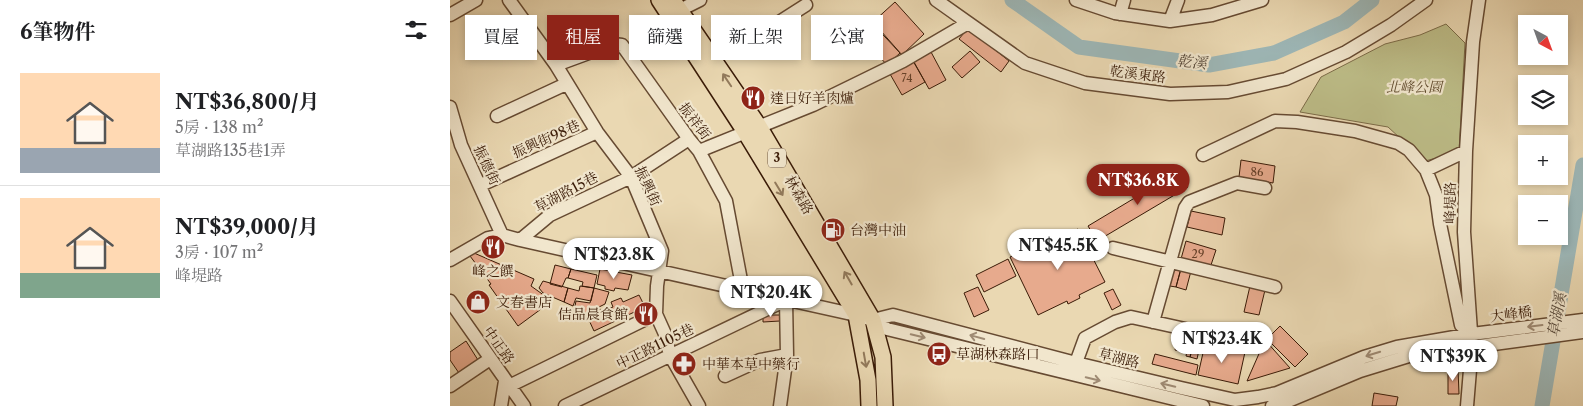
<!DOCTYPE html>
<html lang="zh-TW">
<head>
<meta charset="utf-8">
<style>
	body { margin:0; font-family:"Libre Caslon Text","Noto Serif TC",serif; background:#f2f2f2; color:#202124; height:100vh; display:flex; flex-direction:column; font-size:19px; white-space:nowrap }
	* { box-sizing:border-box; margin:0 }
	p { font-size:16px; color:#757577 }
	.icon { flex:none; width:28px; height:28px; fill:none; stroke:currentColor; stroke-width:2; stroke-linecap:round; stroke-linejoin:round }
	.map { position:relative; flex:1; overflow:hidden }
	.panel { display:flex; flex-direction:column; background:#fff; width:450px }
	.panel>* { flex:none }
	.banner { position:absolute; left:15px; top:15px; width:475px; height:45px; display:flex; gap:10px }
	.needle { width:32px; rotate:139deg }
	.buttons { position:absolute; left:1068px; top:15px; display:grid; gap:10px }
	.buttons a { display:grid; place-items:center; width:50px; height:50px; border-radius:0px; background:#fff; box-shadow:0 2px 8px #0003; font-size:25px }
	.price { position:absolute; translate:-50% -42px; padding:0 11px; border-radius:18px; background:#fff; color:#222; font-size:16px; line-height:32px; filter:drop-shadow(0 1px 2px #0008) }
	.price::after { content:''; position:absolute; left:50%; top:30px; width:15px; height:11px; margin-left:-8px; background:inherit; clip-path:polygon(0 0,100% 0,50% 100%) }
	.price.active { background:#8f2418; color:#fff }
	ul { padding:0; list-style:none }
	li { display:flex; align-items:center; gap:15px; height:125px; padding:0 20px }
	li+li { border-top:1px solid #e0e0e0 }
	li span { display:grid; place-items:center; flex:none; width:140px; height:100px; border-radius:0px; color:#555 }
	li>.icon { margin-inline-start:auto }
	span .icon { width:60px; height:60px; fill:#fffc; stroke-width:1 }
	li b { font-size:21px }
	h2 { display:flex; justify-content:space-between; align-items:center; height:60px; padding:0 20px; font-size:21px }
	.chip { padding:0 18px; border-radius:0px; background:#fff; box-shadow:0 2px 8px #0003; font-size:18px; line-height:45px }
	.chip.active { background:#8f2418; color:#fff }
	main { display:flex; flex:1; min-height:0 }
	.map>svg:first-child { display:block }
</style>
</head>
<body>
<main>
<section class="panel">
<h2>6筆物件<svg class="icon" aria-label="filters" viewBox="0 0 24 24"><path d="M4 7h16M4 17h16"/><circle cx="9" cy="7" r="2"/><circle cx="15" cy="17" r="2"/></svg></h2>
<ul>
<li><span style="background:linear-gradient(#ffd9b3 75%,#9aa5b1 0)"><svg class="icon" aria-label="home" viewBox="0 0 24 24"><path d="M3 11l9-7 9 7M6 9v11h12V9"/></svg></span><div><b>NT$36,800/月</b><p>5房 · 138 m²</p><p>草湖路135巷1弄</p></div></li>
<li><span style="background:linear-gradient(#ffd9b3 75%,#7fa58c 0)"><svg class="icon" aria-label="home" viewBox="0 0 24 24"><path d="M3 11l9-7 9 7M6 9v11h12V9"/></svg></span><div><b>NT$39,000/月</b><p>3房 · 107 m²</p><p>峰堤路</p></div></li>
</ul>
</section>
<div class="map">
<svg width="1133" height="406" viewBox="0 0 1133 406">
	<rect width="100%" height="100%" fill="#ead8b2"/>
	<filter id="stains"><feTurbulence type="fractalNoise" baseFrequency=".004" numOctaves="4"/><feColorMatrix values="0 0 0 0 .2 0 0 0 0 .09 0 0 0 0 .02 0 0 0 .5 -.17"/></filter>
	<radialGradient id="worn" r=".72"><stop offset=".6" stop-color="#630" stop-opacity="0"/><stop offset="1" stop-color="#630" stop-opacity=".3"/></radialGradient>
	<path fill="#bdbd88" stroke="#7c6c48" d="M996,24L1015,43L1009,152L975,161L938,127L850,112L871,77L935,44L970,35Z"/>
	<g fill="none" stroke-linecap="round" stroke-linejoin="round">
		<path stroke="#9db7b7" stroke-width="15" d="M562,0L629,47L759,65L824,53L894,22L922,0
			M1092,406L1133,165"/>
	</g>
	<path fill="#e7aa8d" stroke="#3a1b07" d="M445,2L474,34L452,55L423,22Z
		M421,22L450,53L437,65L409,34Z
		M518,28L559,61L551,72L509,39Z
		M520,51L530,62L512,78L502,67Z
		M481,52L496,80L479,89L464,62Z
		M463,61L475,82L452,95L440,74Z
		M791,160L825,166L823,183L789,177Z
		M728,172L738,187L647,241L638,226Z
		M741,211L775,218L772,235L737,227Z
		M628,229L655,282L629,295L630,298L618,304L617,301L588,315L560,257Z
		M736,241L766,250L760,268L731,259Z
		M24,253L84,279L81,286L102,301L68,326L39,285L41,284L20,256Z
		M558,259L566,276L534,292L526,275Z
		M105,265L121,269L118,278H116L112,287L100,284Z
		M724,267L731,268L726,287L720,286Z
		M121,269L147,275L144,288L132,286L133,282L118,278Z
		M150,269L182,275L178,290L165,288L164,291L155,289V286L147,284Z
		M731,269L741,271L736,290L726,287Z
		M93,281L118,288L114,302L93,293L89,288Z
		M130,286L144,288L141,301L126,298L123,306L114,302L118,288L129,291Z
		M800,286L815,290L809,315L794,312Z
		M528,287L539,310L524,317L514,293Z
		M144,288L159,292L155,304L149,307L151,312L138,318L136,313L124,311L126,301L140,303Z
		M663,289L671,305L662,310L654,293Z
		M189,295L195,307L144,331L138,318L163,307L161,302L171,298L173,302Z
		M313,315H330V321L313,322Z
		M830,326L858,354L845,367L817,339Z
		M730,331L736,332L731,351L725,350Z
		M736,332L741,334L736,353L731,351Z
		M741,334L746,335L740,357L736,356Z
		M746,335L752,336L747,359L740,357Z
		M815,340L840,368L797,381Z
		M16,341L28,360L11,376L0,360V352Z
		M755,344L795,352L788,384L748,375Z
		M705,354L748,365L746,375L702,364Z
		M998,369H1008L1009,394H998Z
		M924,393L948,397L946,406H922Z"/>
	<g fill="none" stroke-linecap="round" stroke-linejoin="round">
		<defs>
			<path id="minor" d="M59,0L106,65L147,132L181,177L212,251L207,286L206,314L215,334L220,355L249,406
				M486,0L575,63L635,83L720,94L778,92L836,79L896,52L941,25L976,0
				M626,0L665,13L720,21L762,15L812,0
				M230,10L250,0
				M670,14L674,0
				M0,15L26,0
				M720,21L728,0
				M260,55L310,29L323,26L356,5
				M106,65L163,44L172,45L239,139L249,151L276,201L293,291
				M0,107L11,145L52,235
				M47,116L116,84
				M249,151L363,105L453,61L518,23
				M753,155L825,121L847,122L905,131L948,143L959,150L976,170L986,195L990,224L1011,325L1022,334
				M976,170L1016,151
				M31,185L147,132
				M70,240L100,215L181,177L239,139
				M663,248L825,287
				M0,260L38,238L52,235L70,240L406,315L423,320L437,329L753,406
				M0,301L74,406
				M423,320L443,315L626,363L731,388L785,400L808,397L827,393L914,357L947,347L1022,334L1133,320
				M703,322L735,208L739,202L787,183L815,188
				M623,371L635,338L665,322L681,317L803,344
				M275,376L310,360L337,355
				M0,386L40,359
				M59,386L206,314
				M51,406L55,381
				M115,406L336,300L337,355L330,406
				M822,406L831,404L910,371L962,355L1133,332
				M1017,406L1022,346L1014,232L1016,151L1023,42L1029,0"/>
			<path id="major" d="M209,0L295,132L406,315L418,380L419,406
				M223,0L309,126L423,320L433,357L435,406"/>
		</defs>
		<use href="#minor" stroke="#664a32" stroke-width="15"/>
		<use href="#major" stroke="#3a1b07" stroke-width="18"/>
		<use href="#minor" stroke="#f1e6cd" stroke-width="12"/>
		<use href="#major" stroke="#ead8b2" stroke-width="15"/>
	</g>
	<defs><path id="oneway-shaft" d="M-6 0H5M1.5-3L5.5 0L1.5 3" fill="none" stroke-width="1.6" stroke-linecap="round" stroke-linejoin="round" transform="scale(1.25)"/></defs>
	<g stroke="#927a5c">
		<use href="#oneway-shaft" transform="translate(277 80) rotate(-124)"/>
		<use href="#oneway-shaft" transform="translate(329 189) rotate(59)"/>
		<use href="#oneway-shaft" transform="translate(398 278) rotate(-120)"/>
		<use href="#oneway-shaft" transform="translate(415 360) rotate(80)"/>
	</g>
	<g stroke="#9f8b74">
		<use href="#oneway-shaft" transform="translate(1085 326) rotate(173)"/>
		<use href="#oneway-shaft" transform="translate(468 336) rotate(14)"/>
		<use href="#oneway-shaft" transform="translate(527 337) rotate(-165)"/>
		<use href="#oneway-shaft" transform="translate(923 354) rotate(163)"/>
		<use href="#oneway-shaft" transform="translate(643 379) rotate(14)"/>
		<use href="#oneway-shaft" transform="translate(718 385) rotate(-166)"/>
	</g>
	<defs>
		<symbol id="restaurant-disc" viewBox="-11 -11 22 22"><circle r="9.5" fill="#8f2418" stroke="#f1e6cd"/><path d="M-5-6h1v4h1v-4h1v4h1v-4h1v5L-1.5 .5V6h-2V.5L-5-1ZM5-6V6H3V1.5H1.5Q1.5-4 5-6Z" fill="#fff"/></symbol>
		<symbol id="fuel-disc" viewBox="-11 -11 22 22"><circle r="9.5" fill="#8f2418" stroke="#f1e6cd"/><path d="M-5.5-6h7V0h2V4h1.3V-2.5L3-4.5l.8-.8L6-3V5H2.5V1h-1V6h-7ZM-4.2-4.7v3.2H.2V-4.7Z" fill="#fff"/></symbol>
		<symbol id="shop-disc" viewBox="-11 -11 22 22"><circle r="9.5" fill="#8f2418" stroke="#f1e6cd"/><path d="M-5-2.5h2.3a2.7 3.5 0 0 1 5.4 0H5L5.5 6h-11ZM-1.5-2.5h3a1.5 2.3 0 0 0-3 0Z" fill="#fff"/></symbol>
		<symbol id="bus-disc" viewBox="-11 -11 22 22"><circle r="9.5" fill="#8f2418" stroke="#f1e6cd"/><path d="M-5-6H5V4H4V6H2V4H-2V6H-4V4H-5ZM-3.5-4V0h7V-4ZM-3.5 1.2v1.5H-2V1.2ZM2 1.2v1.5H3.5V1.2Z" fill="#fff"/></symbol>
		<symbol id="pharmacy-disc" viewBox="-11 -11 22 22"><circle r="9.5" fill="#8f2418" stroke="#f1e6cd"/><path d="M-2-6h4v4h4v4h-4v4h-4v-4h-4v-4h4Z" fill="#fff"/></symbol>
	</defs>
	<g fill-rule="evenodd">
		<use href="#restaurant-disc" x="289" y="84" width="28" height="28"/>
		<use href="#fuel-disc" x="369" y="216" width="28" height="28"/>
		<use href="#restaurant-disc" x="29" y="233" width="28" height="28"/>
		<use href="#shop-disc" x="14" y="288" width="28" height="28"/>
		<use href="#restaurant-disc" x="182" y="300" width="28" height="28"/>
		<use href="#bus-disc" x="475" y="340" width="28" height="28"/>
		<use href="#pharmacy-disc" x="220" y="350" width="28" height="28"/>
	</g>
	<g text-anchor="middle" stroke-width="4.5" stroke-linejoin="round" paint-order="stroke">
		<g font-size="11" fill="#653f28">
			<text x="457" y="82">74</text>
			<text x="807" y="176">86</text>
			<text x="748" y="258">29</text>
		</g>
		<rect fill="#f1e6cd" stroke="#715842" stroke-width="1" x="318" y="148.5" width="18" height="19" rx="4"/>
		<g font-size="12" font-weight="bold" fill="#3a1b07">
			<text x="327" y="162">3</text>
		</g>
		<g font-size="14" fill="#3a1b07" stroke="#f1e6cd">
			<text transform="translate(688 74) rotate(7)" y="5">乾溪東路</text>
			<text transform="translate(245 121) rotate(53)" y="5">振祥街</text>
			<text transform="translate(96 139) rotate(-24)" y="5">振興街98巷</text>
			<text transform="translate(37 165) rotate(65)" y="5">振德街</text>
			<text transform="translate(198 186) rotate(65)" y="5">振興街</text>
			<text transform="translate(116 192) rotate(-28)" y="5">草湖路15巷</text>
			<text transform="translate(349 195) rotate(60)" y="5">林森路</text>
			<text transform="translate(1000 203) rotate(-89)" y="5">峰堤路</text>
			<text transform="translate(1061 314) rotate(-7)" y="5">大峰橋</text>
			<text transform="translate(49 345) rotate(55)" y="5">中正路</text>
			<text transform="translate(205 346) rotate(-26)" y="5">中正路1105巷</text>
			<text transform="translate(669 358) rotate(14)" y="5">草湖路</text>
		</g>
		<g font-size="14" font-style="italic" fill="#614c2e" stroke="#f1e6cd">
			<text x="964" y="92">北峰公園</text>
		</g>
		<g font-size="14" fill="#3a1b07" stroke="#f1e6cd" text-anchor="start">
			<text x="320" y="103">達日好羊肉爐</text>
			<text x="400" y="235">台灣中油</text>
			<text x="43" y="276" text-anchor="middle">峰之饌</text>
			<text x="46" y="307">文春書店</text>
			<text x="178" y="319" text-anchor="end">佶品晨食館</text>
			<text x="506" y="359">草湖林森路口</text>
			<text x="252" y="369">中華本草中藥行</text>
		</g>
		<g font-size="15" font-style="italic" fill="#584a3c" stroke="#f1e6cd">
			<text transform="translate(742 62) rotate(6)" y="5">乾溪</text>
			<text transform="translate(1107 315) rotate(-80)" y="5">草湖溪</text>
		</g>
	</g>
	<rect width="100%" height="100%" filter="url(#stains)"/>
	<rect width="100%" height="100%" fill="url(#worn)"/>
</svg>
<div class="buttons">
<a><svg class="needle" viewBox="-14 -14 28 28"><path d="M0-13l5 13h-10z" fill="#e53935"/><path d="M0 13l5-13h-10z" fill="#757577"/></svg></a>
<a><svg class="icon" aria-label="layers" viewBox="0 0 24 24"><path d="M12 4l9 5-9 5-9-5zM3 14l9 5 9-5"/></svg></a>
<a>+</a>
<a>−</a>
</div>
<b class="price active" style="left:688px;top:206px">NT$36.8K</b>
<b class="price" style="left:608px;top:271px">NT$45.5K</b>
<b class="price" style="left:164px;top:280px">NT$23.8K</b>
<b class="price" style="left:321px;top:318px">NT$20.4K</b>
<b class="price" style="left:772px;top:364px">NT$23.4K</b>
<b class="price" style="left:1003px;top:382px">NT$39K</b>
<div class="banner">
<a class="chip">買屋</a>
<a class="chip active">租屋</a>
<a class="chip">篩選</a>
<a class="chip">新上架</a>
<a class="chip">公寓</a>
</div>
</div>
</main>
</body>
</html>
